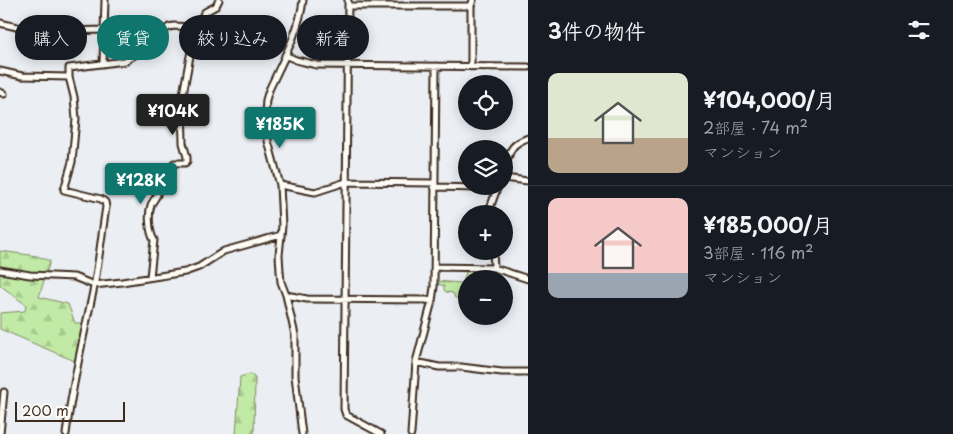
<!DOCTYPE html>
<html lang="ja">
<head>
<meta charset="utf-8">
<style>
	body { margin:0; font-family:"Playpen Sans","Klee One",sans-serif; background:#20242c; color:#f1f3f6; height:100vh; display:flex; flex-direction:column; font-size:19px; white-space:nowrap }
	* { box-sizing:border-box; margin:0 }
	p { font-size:16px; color:#9ea1a6 }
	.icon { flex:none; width:28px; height:28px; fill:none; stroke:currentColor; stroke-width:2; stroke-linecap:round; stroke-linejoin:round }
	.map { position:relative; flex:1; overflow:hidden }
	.sheet { display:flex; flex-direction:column; background:#171b24; width:425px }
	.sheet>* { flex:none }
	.top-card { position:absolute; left:15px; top:15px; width:438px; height:45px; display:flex; gap:10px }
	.fabs { position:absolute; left:458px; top:75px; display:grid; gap:10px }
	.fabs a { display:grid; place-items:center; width:55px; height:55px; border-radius:50%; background:#171b24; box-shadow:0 2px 12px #0003; font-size:25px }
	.scale { position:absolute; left:15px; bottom:12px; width:110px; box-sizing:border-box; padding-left:5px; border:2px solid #3b2a1e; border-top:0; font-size:14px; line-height:18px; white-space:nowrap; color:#3b2a1e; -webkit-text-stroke:4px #fdfcf7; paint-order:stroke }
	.price { position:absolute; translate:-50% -42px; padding:0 11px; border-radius:5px; background:#0f766e; color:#fff; font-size:16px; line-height:32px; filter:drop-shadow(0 1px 2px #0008) }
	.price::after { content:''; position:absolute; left:50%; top:30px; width:15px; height:11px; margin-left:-8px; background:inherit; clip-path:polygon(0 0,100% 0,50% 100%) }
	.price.active { background:#222; color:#fff }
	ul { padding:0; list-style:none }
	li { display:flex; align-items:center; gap:15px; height:125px; padding:0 20px }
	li+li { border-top:1px solid #363941 }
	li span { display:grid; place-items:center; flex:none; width:140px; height:100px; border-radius:10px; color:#555 }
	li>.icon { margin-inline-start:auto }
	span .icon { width:60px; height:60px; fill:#fffc; stroke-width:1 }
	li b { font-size:21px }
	h2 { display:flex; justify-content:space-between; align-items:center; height:60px; padding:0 20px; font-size:21px }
	.tag { padding:0 18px; border-radius:22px; background:#171b24; box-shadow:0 2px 12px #0003; font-size:18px; line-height:45px }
	.tag.active { background:#0f766e; color:#fff }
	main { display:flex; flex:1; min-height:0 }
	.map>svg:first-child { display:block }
</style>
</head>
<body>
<main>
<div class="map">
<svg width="528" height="434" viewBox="0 0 528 434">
	<defs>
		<pattern id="forest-firs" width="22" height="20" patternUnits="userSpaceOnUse" patternTransform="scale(1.25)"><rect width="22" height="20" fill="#c1eaa6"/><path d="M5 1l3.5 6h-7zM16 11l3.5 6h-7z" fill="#a7c98e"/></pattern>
	</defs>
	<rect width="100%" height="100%" fill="#ebeef3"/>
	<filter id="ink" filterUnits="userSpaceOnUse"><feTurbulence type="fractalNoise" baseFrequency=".02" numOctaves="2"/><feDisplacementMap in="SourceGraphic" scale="10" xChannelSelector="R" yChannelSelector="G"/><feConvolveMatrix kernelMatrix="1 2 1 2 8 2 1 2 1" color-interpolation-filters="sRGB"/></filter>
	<g filter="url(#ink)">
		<path fill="url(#forest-firs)" stroke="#7e8a62" d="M0,251L37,256L50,261L39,297L68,304L75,323H85L77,362L0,329V313L25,311L26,305L0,285Z
			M485,268L484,279H466V292H460L459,298H455L453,293L446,292L444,290V286L436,283V281L461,283L463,282L467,269Z
			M250,374L255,378L254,434H236L240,377Z"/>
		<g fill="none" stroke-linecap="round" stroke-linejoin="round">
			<defs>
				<path id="minor" d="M348,0L344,409L346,415L381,434
					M348,6H471
					M0,23L46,34L69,31L103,30
					M285,55L296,60L317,65L528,67
					M103,64L105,0
					M471,67V6L473,0
					M0,71L22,76L69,77
					M0,92L4,94
					M504,172C510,153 508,145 528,138
					M504,178L528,181
					M280,185L315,192L346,182L434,183
					M434,187L480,188
					M490,214V208L498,186
					M493,251L494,268
					M435,267L494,268L528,279
					M0,270L30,275L74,277L94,285L122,282L185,272L199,267L224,251L281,235
					M150,277L154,240C149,232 148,214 151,205C152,202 155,199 157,195C158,190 158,184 159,179H167L169,178L172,166L174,163H185L187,161V157L183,143L182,100L190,56L201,18L205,12L216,6L219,0
					M286,295L307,299L426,300L432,301
					M416,362L439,367H461L502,372H528
					M0,434L4,392
					M66,434C72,384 84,335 94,287C99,260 102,233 106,207L105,202L101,199L64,190L72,162L76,119L74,97L69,77V68L125,61L156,42L164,31L169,27L174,26L191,27L198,26
					M302,434L295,376V335L286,295L281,282L280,271L279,255L282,226L280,185L268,141L265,115L266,100L269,90C282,62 300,30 303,0
					M411,434L416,362L432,301L434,287L436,66"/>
			</defs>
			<use href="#minor" stroke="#3b2a1e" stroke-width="9"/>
			<use href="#minor" stroke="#fdfcf7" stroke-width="5"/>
		</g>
	</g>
</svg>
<div class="fabs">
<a><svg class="icon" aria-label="locate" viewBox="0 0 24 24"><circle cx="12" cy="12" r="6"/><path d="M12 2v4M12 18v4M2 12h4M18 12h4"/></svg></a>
<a><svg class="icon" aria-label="layers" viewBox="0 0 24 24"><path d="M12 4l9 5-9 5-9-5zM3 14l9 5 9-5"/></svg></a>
<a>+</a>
<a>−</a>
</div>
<div class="scale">200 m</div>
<b class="price active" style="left:173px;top:136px">¥104K</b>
<b class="price" style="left:280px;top:149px">¥185K</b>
<b class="price" style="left:141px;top:205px">¥128K</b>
<div class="top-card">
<a class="tag">購入</a>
<a class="tag active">賃貸</a>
<a class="tag">絞り込み</a>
<a class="tag">新着</a>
</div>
</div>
<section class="sheet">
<h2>3件の物件<svg class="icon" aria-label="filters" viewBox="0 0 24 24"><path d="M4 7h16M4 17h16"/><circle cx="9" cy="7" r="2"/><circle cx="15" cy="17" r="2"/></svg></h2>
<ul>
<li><span style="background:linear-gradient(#dfe7d0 65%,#b9a48a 0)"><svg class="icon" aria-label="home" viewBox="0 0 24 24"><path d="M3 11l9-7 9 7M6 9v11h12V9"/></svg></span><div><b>¥104,000/月</b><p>2部屋 · 74 m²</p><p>マンション</p></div></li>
<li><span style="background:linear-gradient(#f6c9c9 75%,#9aa5b1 0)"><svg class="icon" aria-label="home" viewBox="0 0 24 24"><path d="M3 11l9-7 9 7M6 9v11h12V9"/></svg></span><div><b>¥185,000/月</b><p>3部屋 · 116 m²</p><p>マンション</p></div></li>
</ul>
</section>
</main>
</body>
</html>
